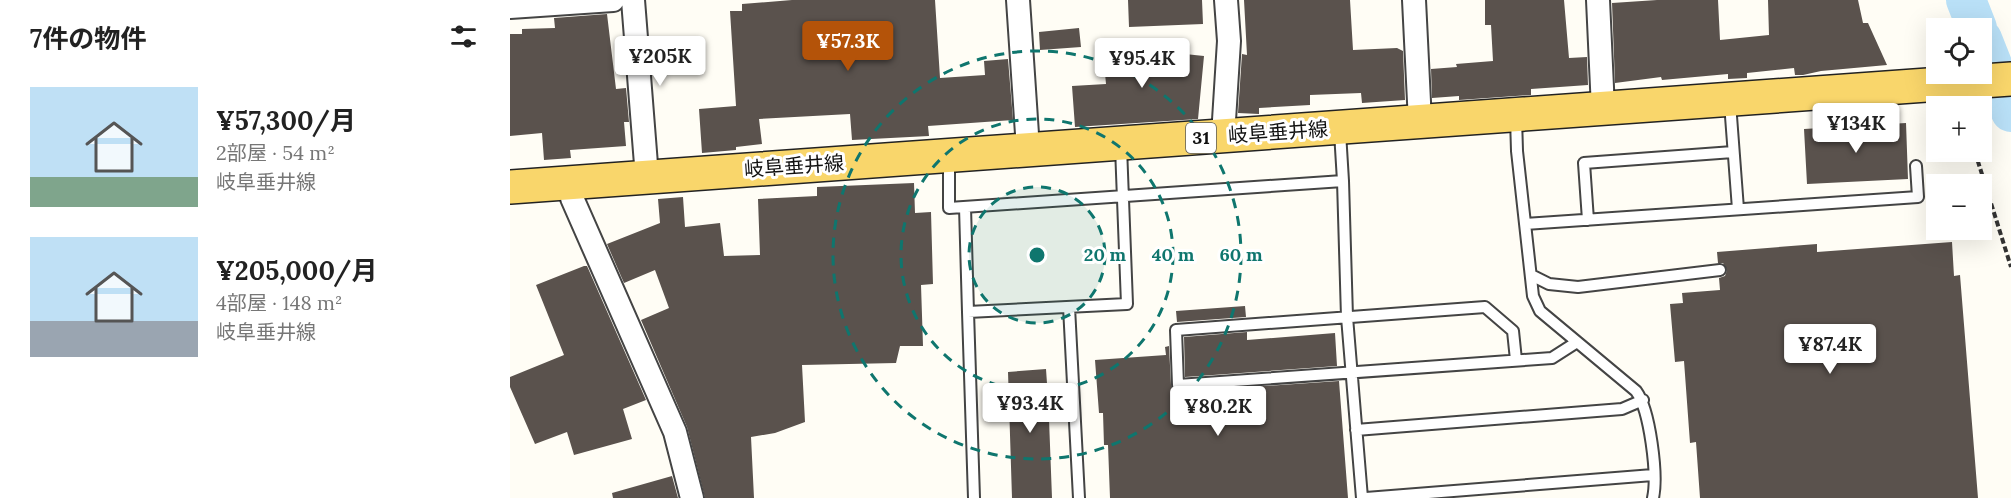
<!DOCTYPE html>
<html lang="ja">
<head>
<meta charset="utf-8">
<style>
	body { margin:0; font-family:Lora,"Noto Sans JP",serif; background:#f2f2f2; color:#222; height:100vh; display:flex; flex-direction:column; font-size:22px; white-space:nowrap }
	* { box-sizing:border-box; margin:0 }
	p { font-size:20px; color:#767676 }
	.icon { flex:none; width:33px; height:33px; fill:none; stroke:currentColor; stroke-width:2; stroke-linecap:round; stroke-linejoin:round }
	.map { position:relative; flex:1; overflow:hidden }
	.details { display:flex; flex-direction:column; background:#fff; width:510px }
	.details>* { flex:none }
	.controls { position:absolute; left:1416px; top:18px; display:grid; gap:12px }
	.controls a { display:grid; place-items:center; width:66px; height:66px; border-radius:0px; background:#fff; box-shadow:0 6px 24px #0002; font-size:30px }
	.price { position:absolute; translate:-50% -51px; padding:0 14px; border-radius:6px; background:#fff; color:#222; font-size:20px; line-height:39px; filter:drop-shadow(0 2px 3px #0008) }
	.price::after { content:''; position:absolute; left:50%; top:36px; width:18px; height:14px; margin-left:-9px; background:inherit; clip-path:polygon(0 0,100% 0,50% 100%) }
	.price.on { background:#b45309; color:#fff }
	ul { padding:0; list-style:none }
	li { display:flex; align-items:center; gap:18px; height:150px; padding:0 30px }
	li span { display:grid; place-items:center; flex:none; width:168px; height:120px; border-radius:0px; color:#555 }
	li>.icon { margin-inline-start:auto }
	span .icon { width:72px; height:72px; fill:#fffc; stroke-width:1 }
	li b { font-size:26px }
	h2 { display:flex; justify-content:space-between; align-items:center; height:72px; padding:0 30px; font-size:26px }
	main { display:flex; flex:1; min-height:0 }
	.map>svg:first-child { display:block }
</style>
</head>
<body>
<main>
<section class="details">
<h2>7件の物件<svg class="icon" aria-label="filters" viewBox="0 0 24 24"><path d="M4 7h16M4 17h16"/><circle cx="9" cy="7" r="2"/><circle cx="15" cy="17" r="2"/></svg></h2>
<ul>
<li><span style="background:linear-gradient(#bfe0f5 75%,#7fa58c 0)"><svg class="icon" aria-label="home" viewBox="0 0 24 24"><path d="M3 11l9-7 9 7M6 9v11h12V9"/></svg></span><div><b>¥57,300/月</b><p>2部屋 · 54 m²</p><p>岐阜垂井線</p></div></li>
<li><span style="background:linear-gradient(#bfe0f5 70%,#9aa5b1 0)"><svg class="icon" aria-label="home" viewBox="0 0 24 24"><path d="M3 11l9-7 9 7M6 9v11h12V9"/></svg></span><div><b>¥205,000/月</b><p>4部屋 · 148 m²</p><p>岐阜垂井線</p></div></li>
</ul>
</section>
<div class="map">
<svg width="1501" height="498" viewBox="0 0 1501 498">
	<rect width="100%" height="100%" fill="#fffdf5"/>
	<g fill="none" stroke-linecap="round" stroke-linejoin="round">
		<path stroke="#b9e0f7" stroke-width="40" d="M1456,0L1467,28
			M1472,39L1501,112"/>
	</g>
	<path fill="#5a524d" d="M282,0H425L430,78L475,75L474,61L498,59L503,120L418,126L419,136L342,140L340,114L249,119L252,144L226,147V150L192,153L189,109L226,106L220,11H232V4Z
		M618,0H692L693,24L619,27Z
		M734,0H840L843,50L887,48L893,51L895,100L852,103L851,93L800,95V105L749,108V114L728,113L732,54L737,55Z
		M975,0H1054L1059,58L1077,57L1078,85L1021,89V95L949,100V96L922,98L921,69L947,67L946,64L983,61L981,25H975Z
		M1147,0H1208L1210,40L1259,35L1258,0H1348L1353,23H1358L1377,65L1311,71L1293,75H1285L1284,68L1237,73V78L1218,79V74L1152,80L1151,77L1105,83L1102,3Z
		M97,14L106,89L116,88L119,122H114L116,146L60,150L61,158L34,160L32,133L0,136V34H12V29L45,28L44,18Z
		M569,28L571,47L530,50L529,32Z
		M627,49L694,56L688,119L565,127L562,86L596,84L593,52Z
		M1396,123L1398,179L1297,184L1294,129Z
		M404,183L405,213L421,212L423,284L411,285L413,346H390L386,363L292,365L295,422L265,433L241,437L244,498H195L177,427L131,320L159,308L145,270L114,283L97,244L150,223L148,199L173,197L175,227L210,223L214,256L250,255L248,199L307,196V187Z
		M1442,242L1444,276L1450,275L1468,498H1190L1186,442L1180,443L1174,361L1165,362L1160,304L1173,303L1172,293L1210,290L1209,278L1215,276L1217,270L1213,263H1208L1207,252L1307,244V252Z
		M74,266H77L136,400L113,409L122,439L64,455L57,432L25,444L0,387V377L54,355L26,285Z
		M735,306L736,317L667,322L666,311Z
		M737,332V340L825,333L827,366L675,377L674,337Z
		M659,346L661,385L665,392L829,381L838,498H600L598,445H594L593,413H589L585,360L656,355L655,347Z
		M536,369L538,398H545L546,418L539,419L542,498H502L498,372Z
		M162,476L168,498H103L102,493Z"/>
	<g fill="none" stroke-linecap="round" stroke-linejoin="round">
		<defs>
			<path id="lane" d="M1220,103L1228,209
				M1006,118L1007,151L1023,296L1030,311L1126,391C1140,410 1148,475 1143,498
				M439,158V208L833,181L830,132
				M833,181L837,317L852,498
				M455,207L458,312L617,304L611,147
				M1078,220L1074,163L1223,152
				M1015,224L1408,197L1406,166
				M1021,275L1039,284L1068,287L1210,270
				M559,307L569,498
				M458,312L464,498
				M1006,360L1003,331L975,307L666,330L668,385L1042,358L1067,342
				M846,430L1112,409L1133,400
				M856,498L1143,475"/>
			<path id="street" d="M123,0L137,177
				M508,0L518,149
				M904,0L910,122
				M1088,0L1093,109
				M0,7L103,0
				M713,136L719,41L716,0
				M62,183V198L165,432L182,498"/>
			<path id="primary" d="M0,187L1501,79"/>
		</defs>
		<use href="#lane" stroke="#444" stroke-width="14"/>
		<use href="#street" stroke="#444" stroke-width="26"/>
		<use href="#primary" stroke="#222" stroke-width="36"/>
		<path stroke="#333" stroke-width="4" stroke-dasharray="6 3" stroke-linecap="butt" d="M1465,152L1501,267"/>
		<use href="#lane" stroke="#fff" stroke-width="10"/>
		<use href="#street" stroke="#fff" stroke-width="22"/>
		<use href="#primary" stroke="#f9d66b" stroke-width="33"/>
	</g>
	<circle cx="527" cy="255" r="68" fill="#0f766e" fill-opacity=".12"/>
	<g fill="none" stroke="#0f766e" stroke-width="3" stroke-dasharray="10 8">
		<circle cx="527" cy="255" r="68"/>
		<circle cx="527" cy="255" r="136"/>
		<circle cx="527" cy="255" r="204"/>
	</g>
	<g text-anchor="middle" stroke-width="6" stroke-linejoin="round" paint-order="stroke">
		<rect fill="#fff" stroke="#585858" stroke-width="1.5" x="676" y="123" width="30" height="30" rx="4.5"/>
		<g font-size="18" font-weight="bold" fill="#111">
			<text x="691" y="144">31</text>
		</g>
		<g font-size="20" fill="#111" stroke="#fff">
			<text transform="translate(768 132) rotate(-4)" y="7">岐阜垂井線</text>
			<text transform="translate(284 166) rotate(-4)" y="7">岐阜垂井線</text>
		</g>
	</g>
	<circle cx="527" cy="255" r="9" fill="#0f766e" stroke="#fff" stroke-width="3"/>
	<g font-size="18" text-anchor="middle" font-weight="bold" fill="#0f766e" stroke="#fff" stroke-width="6" stroke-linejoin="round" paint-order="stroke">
		<text x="595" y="261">20 m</text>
		<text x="663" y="261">40 m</text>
		<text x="731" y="261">60 m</text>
	</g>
</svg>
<div class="controls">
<a><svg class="icon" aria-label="locate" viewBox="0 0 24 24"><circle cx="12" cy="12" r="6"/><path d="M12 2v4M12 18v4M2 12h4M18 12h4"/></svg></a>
<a>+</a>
<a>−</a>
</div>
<b class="price on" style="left:338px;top:72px">¥57.3K</b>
<b class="price" style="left:150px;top:87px">¥205K</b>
<b class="price" style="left:632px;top:89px">¥95.4K</b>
<b class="price" style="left:1346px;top:154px">¥134K</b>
<b class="price" style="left:1320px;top:375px">¥87.4K</b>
<b class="price" style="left:520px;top:434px">¥93.4K</b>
<b class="price" style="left:708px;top:437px">¥80.2K</b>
</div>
</main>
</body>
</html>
